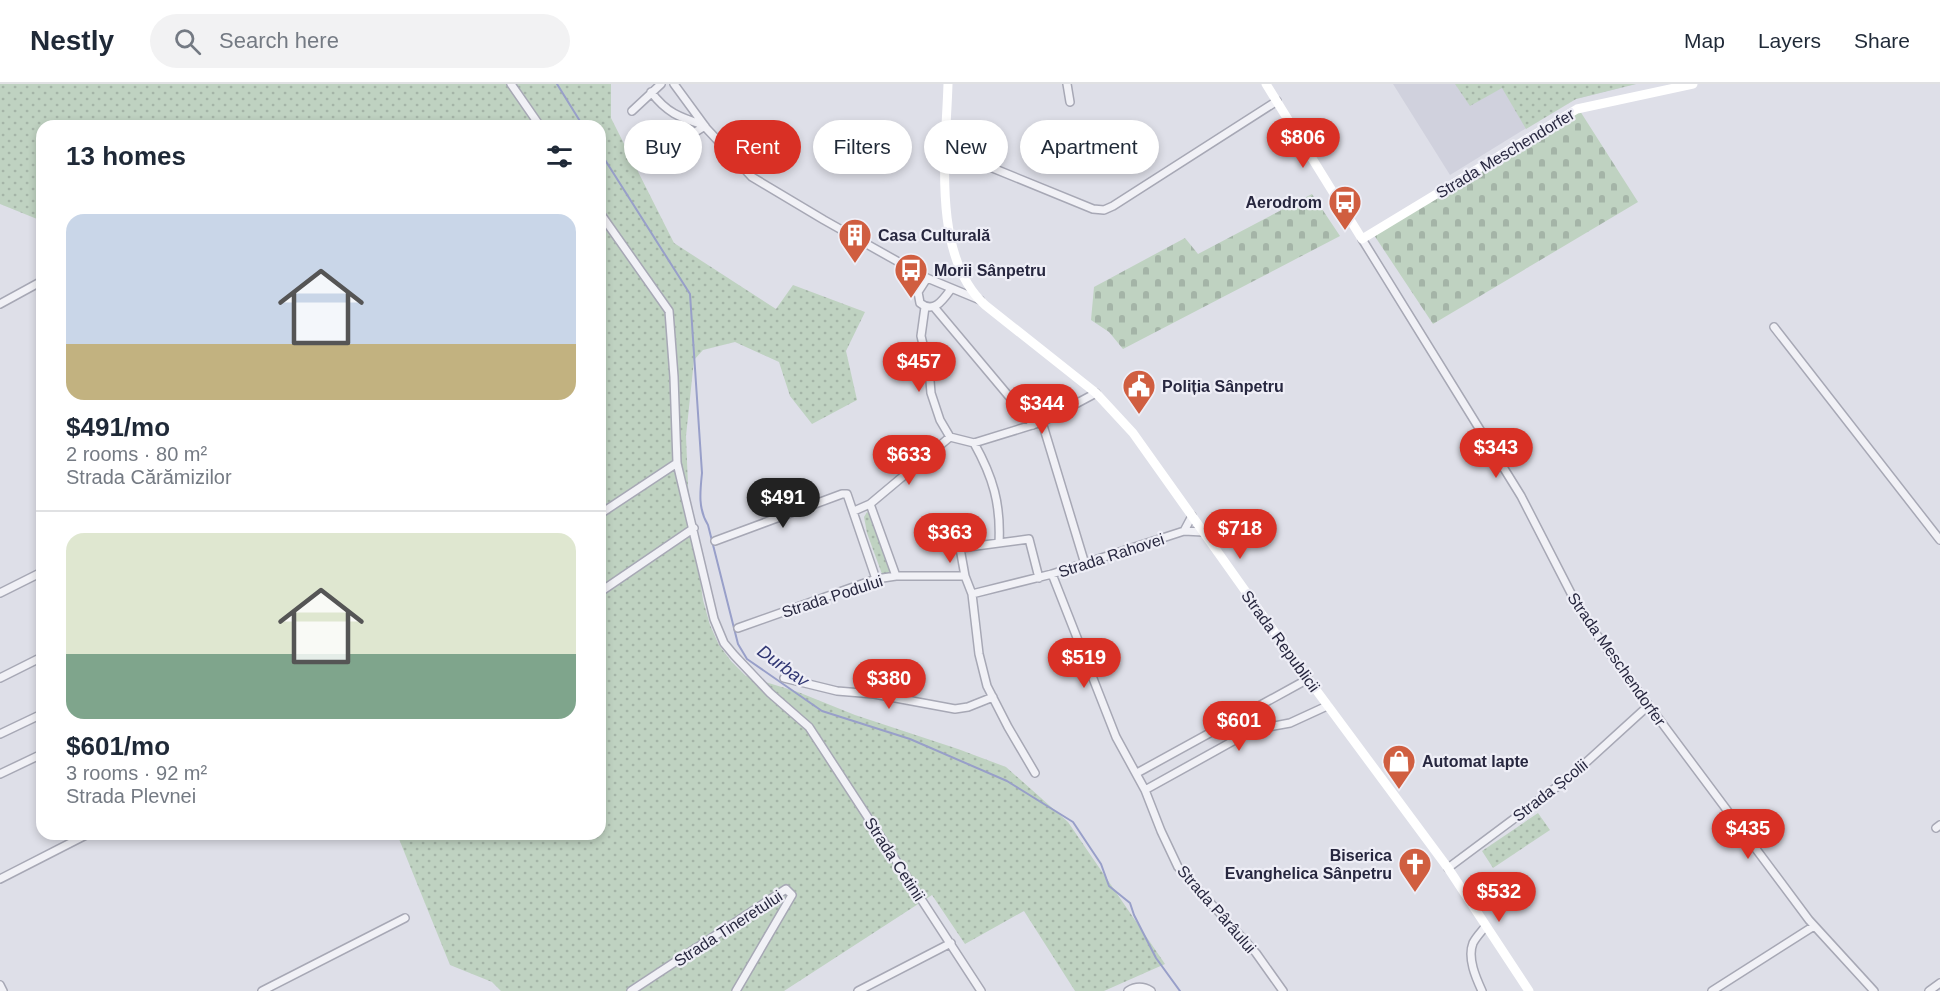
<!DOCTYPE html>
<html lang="en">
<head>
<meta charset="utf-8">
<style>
	body { margin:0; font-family:Arial,sans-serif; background:#f2f2f3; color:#1f2937; height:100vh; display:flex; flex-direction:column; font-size:22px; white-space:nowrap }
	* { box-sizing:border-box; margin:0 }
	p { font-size:20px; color:#747a83 }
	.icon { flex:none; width:33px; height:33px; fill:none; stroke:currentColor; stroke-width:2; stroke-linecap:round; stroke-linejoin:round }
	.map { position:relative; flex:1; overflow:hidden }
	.drawer { position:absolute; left:36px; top:36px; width:570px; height:720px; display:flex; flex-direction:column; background:#fff; border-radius:18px; box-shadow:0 3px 9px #0003 }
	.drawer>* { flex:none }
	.hud { position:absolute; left:624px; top:36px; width:570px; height:54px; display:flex; gap:12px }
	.price { position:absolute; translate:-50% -51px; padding:0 14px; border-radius:21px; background:#d93025; color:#fff; font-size:20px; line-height:39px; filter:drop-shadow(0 2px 3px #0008) }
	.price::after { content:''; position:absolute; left:50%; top:36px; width:18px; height:14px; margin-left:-9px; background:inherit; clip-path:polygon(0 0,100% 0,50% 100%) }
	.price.current { background:#222; color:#fff }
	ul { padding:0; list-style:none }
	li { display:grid; align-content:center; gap:12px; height:318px; padding:0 30px }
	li+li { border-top:2px solid #e0e1e3 }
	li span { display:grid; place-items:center; height:186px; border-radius:18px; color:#555 }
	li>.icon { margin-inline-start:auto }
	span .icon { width:108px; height:108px; fill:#fffc; stroke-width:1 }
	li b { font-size:26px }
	h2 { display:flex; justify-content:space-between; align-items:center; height:72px; padding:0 30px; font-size:26px }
	.chip { padding:0 21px; border-radius:27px; background:#fff; box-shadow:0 3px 9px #0003; font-size:21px; line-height:54px }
	.chip.current { background:#d93025; color:#fff }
	header { display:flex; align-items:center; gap:36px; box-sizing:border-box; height:84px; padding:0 30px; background:#fff; border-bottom:2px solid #e0e1e3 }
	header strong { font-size:28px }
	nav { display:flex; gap:33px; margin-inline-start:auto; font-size:21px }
	.search { width:420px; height:54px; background:#f2f2f3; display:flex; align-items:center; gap:15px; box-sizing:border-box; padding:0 21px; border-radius:33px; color:#747a83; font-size:22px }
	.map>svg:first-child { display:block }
</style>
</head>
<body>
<header>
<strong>Nestly</strong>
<div class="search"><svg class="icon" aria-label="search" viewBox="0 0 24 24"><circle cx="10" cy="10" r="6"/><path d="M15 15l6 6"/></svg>Search here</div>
<nav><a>Map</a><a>Layers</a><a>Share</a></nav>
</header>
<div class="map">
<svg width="1940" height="907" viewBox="0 0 1940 907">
	<defs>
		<pattern id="grass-dots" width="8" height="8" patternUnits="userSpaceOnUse" patternTransform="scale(1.5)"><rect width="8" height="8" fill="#bfd2c1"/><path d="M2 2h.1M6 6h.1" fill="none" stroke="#a4b4a7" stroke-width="1.8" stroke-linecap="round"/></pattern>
		<pattern id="cemetery-stones" width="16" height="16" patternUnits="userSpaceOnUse" patternTransform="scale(1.5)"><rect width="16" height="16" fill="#bfd2c1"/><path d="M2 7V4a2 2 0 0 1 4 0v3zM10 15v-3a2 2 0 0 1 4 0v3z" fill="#a4b4a7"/></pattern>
	</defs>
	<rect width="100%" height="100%" fill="#dedfe8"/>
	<path fill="#d0d1dd" d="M1393,0H1636L1576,15L1567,19L1450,91Z"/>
	<path fill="url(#grass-dots)" d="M0,0H611V34L674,159L776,225L793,201L865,228L846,267L857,316L812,340L790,312L779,278L735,258L703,266L694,276L686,352L688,402L703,516L710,541L719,561L731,577L746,592L798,608L855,631L958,665L1006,683L1068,738L1165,880L1104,907H1075L1024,827L965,860L932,811L784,907H501L492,898L450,881L397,750H600V42H42V137L0,120Z
		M1455,0H1636L1576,15L1526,45L1502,4L1470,22Z
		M867,428L872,432L893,490L888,492L882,490L867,449L864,433Z
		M1538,729L1550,746L1493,784L1482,767Z"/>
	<path fill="url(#cemetery-stones)" d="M1580,27L1638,118L1433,240L1374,151Z
		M1312,110L1340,152L1123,265L1109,248L1091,236L1094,203L1185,154L1198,170Z"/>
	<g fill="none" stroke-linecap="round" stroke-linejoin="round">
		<path stroke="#989fc9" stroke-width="2" d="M557,0L583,42
			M600,68L690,210L702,389C700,408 698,425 708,441L738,560L747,575L822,627L910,655L1007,697L1073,738L1101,780L1109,802L1130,819L1134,831L1156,874L1180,907"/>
		<defs>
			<path id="street" d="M511,0L540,42
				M674,0L707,45L752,93L824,136L927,194L980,216
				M1067,0L1070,18
				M651,8C667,29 679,33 703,41
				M632,27L661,0
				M684,55L705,42
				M946,65L1093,125L1104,126L1113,122L1277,17
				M600,129L669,227L674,293L677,379L714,535L724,559L734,571L770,609L809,643L981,907
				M1362,155L1521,412L1576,519L1603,560L1809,836L1874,907
				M927,194L918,208L920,219C934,230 943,216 951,205
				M0,220L42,197
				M925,223L921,252L929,285L931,309L940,336L950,353L974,359L1042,338L1096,309
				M934,223L1033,341
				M1774,243L1940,456
				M1042,338L1085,480
				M974,359C993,393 1001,420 999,459
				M870,420L896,492
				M854,427L870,420L950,353
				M600,430L677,379
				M956,442L965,492L972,510L979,570L987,602L1008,643L1035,689
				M1184,447L1192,432
				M715,457L842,410H847L876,495
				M961,464L1029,455L1039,494
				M1052,490L1116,653L1145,706L1161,747L1178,783L1256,869L1283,907
				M600,508L694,444
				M0,509L42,488
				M972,510L1052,490L1184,447L1203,448
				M738,544L876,495L896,492H965
				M0,594L42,573
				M784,594L837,607L874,610L955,625L968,623L993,613
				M0,650L42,630
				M1137,689L1308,595
				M0,690L42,670
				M1145,706L1253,646L1290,639L1327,622
				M1936,744L1940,741
				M1448,784L1570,693L1648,622
				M0,795L88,750
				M0,901L3,907
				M262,907L405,834
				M631,907L786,805L792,811L736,907
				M858,907L951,859
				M1128,907C1136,902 1143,902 1151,907
				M1482,907C1476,894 1467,874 1473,859C1476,853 1481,848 1485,843
				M1712,907L1814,842
				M1929,907L1940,899"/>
		</defs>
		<use href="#street" stroke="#a7a8b5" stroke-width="10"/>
		<use href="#street" stroke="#f1f1f6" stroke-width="7"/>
		<path stroke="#fff" stroke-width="9" d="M948,0C946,66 931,172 985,221L1096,309L1133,349L1308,595L1448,784L1529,907
			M1266,0L1362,155L1577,25L1693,0"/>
	</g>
	<defs>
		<symbol id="bus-pin" viewBox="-11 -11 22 30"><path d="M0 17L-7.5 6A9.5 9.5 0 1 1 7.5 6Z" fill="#d05e40" stroke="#eeeef6"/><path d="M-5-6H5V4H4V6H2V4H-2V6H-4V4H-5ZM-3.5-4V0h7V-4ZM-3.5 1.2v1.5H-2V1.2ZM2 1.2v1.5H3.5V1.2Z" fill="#fff"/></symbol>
		<symbol id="building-pin" viewBox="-11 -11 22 30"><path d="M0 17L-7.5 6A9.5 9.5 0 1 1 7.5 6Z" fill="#d05e40" stroke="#eeeef6"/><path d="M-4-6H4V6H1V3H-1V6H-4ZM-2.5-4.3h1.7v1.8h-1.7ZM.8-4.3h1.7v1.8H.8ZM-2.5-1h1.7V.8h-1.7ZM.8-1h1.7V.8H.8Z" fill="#fff"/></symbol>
		<symbol id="civic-pin" viewBox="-11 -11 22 30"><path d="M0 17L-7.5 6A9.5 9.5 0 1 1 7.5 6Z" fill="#d05e40" stroke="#eeeef6"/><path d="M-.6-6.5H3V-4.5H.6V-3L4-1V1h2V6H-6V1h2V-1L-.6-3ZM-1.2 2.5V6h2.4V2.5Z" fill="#fff"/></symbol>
		<symbol id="shop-pin" viewBox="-11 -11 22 30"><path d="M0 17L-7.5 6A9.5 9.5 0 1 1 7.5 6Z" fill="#d05e40" stroke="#eeeef6"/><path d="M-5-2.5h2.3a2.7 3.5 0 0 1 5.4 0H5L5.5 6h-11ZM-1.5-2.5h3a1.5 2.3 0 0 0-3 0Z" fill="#fff"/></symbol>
		<symbol id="church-pin" viewBox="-11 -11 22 30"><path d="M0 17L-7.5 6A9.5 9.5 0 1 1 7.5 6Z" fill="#d05e40" stroke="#eeeef6"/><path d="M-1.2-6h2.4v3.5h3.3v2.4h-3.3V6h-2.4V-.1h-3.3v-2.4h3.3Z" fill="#fff"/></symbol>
	</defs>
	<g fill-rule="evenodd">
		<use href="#bus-pin" x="1326" y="99" width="38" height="52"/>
		<use href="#building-pin" x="836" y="132" width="38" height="52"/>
		<use href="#bus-pin" x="892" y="167" width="38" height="52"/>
		<use href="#civic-pin" x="1120" y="283" width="38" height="52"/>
		<use href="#shop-pin" x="1380" y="658" width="38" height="52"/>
		<use href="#church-pin" x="1396" y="761" width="38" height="52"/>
	</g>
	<g text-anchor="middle" stroke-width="4.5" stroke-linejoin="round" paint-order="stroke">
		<g font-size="16" fill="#27273f" stroke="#eeeef6">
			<text transform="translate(1505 69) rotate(-31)" y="6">Strada Meschendorfer</text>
			<text transform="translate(1111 471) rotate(-18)" y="6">Strada Rahovei</text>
			<text transform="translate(832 512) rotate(-18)" y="6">Strada Podului</text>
			<text transform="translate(1281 557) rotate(54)" y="6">Strada Republicii</text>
			<text transform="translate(1617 575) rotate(55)" y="6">Strada Meschendorfer</text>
			<text transform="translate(1550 706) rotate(-38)" y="6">Strada Școlii</text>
			<text transform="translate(895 775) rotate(57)" y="6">Strada Cetinii</text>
			<text transform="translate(1217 825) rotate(49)" y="6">Strada Pârâului</text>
			<text transform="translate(728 844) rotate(-33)" y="6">Strada Tineretului</text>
		</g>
		<g font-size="16" font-weight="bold" fill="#27273f" stroke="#eeeef6" text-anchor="start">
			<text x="1322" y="124" text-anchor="end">Aerodrom</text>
			<text x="878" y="157">Casa Culturală</text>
			<text x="934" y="192">Morii Sânpetru</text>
			<text x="1162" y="308">Poliția Sânpetru</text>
			<text x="1422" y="683">Automat lapte</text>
			<text x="1392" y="777" text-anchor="end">Biserica<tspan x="1392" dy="18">Evanghelica Sânpetru</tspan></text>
		</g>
		<g font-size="18" font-style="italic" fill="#313774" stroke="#eeeef6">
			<text transform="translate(783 582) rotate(36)" y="6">Durbav</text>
		</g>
	</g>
</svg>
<b class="price" style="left:1303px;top:85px">$806</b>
<b class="price" style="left:919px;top:309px">$457</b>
<b class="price" style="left:1042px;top:351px">$344</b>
<b class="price" style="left:1496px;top:395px">$343</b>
<b class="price" style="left:909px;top:402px">$633</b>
<b class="price current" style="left:783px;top:445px">$491</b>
<b class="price" style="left:1240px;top:476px">$718</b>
<b class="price" style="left:950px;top:480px">$363</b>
<b class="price" style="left:1084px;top:605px">$519</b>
<b class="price" style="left:889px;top:626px">$380</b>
<b class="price" style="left:1239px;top:668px">$601</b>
<b class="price" style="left:1748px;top:776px">$435</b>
<b class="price" style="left:1499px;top:839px">$532</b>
<div class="hud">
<a class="chip">Buy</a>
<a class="chip current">Rent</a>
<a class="chip">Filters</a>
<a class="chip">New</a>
<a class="chip">Apartment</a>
</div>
<section class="drawer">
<h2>13 homes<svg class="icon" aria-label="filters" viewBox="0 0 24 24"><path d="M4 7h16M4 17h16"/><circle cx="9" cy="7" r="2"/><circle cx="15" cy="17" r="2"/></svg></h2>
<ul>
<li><span style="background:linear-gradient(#c9d6e8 70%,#c2b280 0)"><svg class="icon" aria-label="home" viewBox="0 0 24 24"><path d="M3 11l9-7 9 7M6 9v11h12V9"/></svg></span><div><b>$491/mo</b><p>2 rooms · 80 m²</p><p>Strada Cărămizilor</p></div></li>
<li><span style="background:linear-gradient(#dfe7d0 65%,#7fa58c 0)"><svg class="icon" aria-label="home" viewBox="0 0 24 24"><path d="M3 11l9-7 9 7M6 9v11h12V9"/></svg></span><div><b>$601/mo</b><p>3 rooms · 92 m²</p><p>Strada Plevnei</p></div></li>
</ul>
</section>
</div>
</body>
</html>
